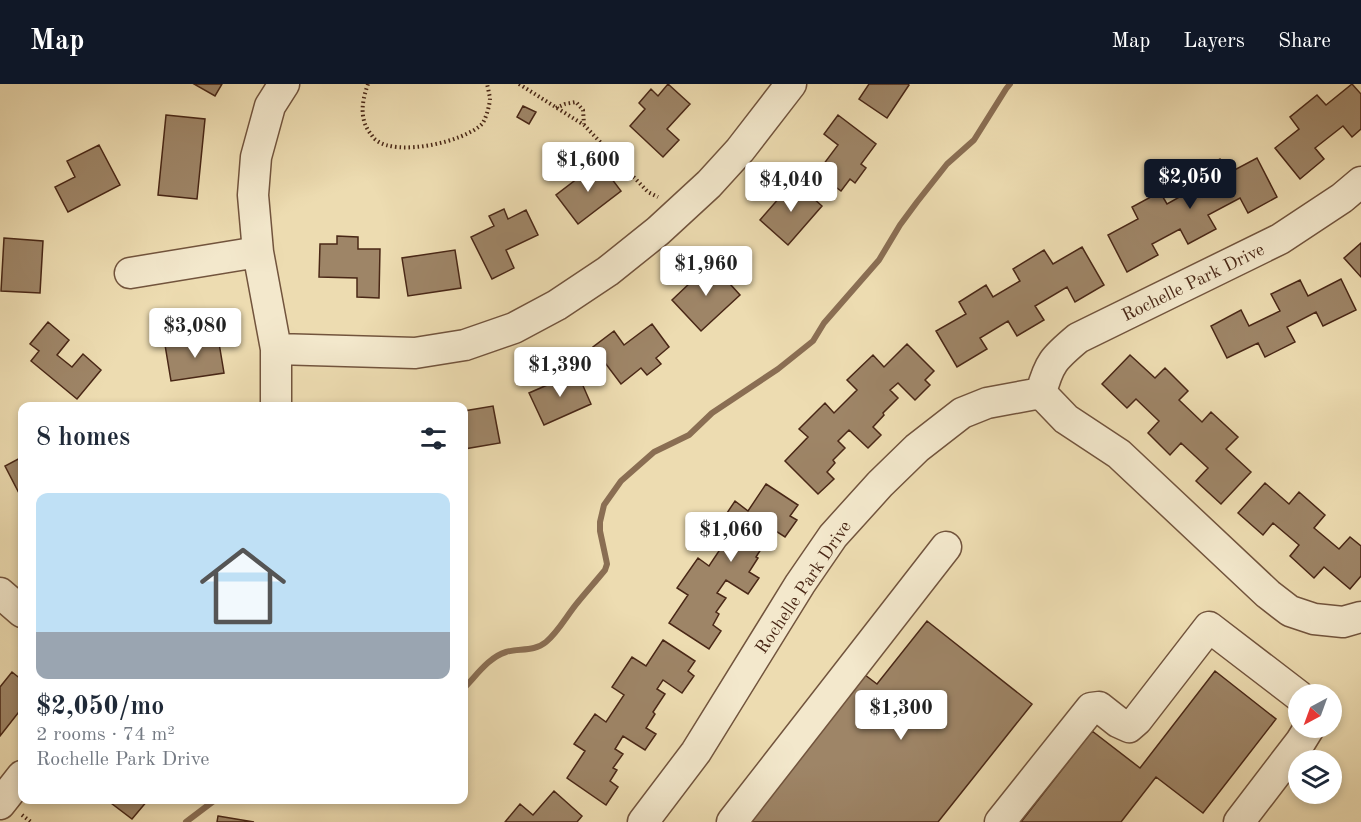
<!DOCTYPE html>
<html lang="en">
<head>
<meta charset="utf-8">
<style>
	body { margin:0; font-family:"Old Standard TT",serif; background:#f2f2f3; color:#1f2937; height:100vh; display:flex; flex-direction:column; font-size:22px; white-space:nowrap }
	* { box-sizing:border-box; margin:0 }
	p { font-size:20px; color:#747a83 }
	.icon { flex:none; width:33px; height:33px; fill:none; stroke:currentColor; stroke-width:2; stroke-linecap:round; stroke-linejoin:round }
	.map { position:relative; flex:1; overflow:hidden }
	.sheet { position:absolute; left:18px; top:318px; width:450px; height:402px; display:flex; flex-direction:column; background:#fff; border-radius:12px; box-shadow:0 3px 9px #0003 }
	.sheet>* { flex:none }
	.needle { width:39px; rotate:221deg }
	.buttons { position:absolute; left:1288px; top:600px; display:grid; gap:12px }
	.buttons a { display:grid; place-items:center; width:54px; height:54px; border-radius:50%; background:#fff; box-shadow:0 3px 9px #0003; font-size:30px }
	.price { position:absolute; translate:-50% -51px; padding:0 14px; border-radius:6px; background:#fff; color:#222; font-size:20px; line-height:39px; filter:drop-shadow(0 2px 3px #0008) }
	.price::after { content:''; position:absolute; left:50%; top:36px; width:18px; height:14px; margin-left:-9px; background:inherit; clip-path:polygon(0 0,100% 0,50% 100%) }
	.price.on { background:#111827; color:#fff }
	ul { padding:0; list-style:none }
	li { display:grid; align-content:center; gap:12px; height:318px; padding:0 18px }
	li+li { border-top:2px solid #e0e1e3 }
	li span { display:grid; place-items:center; height:186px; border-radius:12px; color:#555 }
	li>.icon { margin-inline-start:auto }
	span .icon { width:108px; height:108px; fill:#fffc; stroke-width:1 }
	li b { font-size:26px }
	h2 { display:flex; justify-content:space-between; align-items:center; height:72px; padding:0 18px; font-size:26px }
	header { display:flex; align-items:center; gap:36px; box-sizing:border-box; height:84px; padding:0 30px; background:#111827; color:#fff }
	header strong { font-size:28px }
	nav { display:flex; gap:33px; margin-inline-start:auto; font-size:21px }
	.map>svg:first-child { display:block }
</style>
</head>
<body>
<header>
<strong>Map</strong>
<nav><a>Map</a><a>Layers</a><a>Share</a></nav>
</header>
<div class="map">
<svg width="1361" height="738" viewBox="0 0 1361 738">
	<rect width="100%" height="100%" fill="#eddcb1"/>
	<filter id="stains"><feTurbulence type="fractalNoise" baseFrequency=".00333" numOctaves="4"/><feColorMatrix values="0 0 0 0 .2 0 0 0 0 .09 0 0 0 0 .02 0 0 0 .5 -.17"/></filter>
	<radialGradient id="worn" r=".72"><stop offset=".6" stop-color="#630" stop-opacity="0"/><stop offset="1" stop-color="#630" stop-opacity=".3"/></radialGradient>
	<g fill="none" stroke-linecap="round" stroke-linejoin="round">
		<path stroke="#8a6e53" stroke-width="6" d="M464,604C476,592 489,573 506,568C519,564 534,568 546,558C559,547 567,531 578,518C587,507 596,497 605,486L607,480L606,475L600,447V438L604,421L621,397L654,368L689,351L712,329L778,285L813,257L824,239L879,176L900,141L917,118L947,80L974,56L1006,5L1010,0
			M186,738L215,716"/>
	</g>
	<path fill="#9e8567" stroke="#492716" stroke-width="1.5" d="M194,0H222L215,12Z
		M668,0L690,20L667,45L679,56L663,73L630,42L645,25L639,19L651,5L658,12Z
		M869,0H908L909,1L887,34L859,15Z
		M1352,0L1361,10V45L1352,53L1343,42L1315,64L1324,75L1300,95L1275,64L1299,45L1290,33L1317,11L1326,21Z
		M523,22L536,28L529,40L517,33Z
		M166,31L205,35L197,115L158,111Z
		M838,31L876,60L861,80L866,84L855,99L850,95L841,107L817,89L838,61L824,50Z
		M99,61L120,101L68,128L55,103L75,93L67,77Z
		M1257,74L1277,113L1248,129L1240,114L1208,131L1216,145L1188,160L1180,145L1152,160L1158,171L1127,188L1108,151L1138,135L1132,123L1160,108L1167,120L1194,105L1188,92L1220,75L1227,90Z
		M599,78L621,107L578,140L556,111Z
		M794,97L822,122L788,161L760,136Z
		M504,125L508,135L526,126L538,151L506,166L514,184L492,195L471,153L494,142L489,132Z
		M337,152L358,153V165H380L379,214L357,213V194L319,193L320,160H337Z
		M4,154L43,157L40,209L1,207Z
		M1361,159V193L1344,174Z
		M1082,163L1104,201L1075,218L1067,203L1035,222L1044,236L1017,252L1008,237L980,254L987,265L957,283L936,247L966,230L959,218L986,201L993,213L1020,197L1013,185L1044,166L1053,180Z
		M455,166L461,204L408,212L402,174Z
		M711,179L740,211L701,247L672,216Z
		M1341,195L1356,226L1323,242L1316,228L1287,243L1295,258L1265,273L1258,259L1227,274L1211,242L1241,226L1249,242L1280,227L1271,210L1300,196L1308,212Z
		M48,238L69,256L57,271L72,283L83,270L101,286L77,315L31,277L39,267L30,260Z
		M652,240L669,263L656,274L661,280L647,291L641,284L621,300L593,263L614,247L624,261Z
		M218,253L224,289L171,297L165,261Z
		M907,260L934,287L925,296L930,301L915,316L898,299L890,306L898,314L883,329L884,331L873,343L881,351L868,364L849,346L838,357L845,364L833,376L835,379L827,388L834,395L818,410L785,377L808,353L799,345L825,319L834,329L857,306L847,296L873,271L884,283Z
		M1130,271L1155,294L1165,284L1188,307L1179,316L1202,338L1211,328L1238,353L1226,365L1251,388L1221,420L1196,397L1208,384L1181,359L1170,371L1148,349L1159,337L1136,315L1127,324L1102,300Z
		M577,288L591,320L544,341L529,309Z
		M493,322L500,359L464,365V327Z
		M22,373V415L5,382Z
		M1265,399L1289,420L1299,408L1325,431L1314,444L1339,465L1350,453L1361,462V492L1350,505L1324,483L1314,494L1290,472L1299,461L1273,439L1263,451L1238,429Z
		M766,400L798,421L790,432L797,436L785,453L765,440L759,449L768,454L756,473L758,474L749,488L759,494L748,510L726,496L717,509L726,514L716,528L719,530L713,541L721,547L709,565L669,539L688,511L677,504L698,474L709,482L727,455L715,447L735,417L748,427Z
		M927,537L1032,620L938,738H748L865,591L877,600Z
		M663,556L695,577L688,587L694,592L682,609L663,596L657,605L665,610L653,628L655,630L646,644L656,650L645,666L623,652L615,665L623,670L613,684L617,686L610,697L618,703L606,721L567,694L585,667L574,660L595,630L606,638L624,611L612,603L632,573L646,582Z
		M1215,587L1276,635L1203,729L1156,693L1121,738H1021L1092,647L1140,684Z
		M12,588L22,596V624L0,652V603Z
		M554,707L582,732L577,738H505L520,720L533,731Z
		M107,716H148L132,735Z
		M218,732L254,738H217Z"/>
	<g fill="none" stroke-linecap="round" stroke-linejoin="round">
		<defs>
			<path id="minor" d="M130,189L258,168
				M276,265L415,269L465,261L514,244L557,221L608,187L658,147L709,100L740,66L791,0
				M1041,309L1066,335L1119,370L1268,510L1290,527L1314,535L1343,538L1361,533
				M276,322V265L258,168L253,111L256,73L270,22L284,0
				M0,509L22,528
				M0,720L22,692
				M643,738L696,668L800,500L833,452L880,400L917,364L962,329L987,319L1041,309C1049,279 1054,274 1078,254L1280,155L1342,114L1361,98
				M732,738L946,463
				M1000,738L1091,624L1099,623L1118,638L1129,643L1137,636L1209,543L1299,612
				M1239,738L1301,657L1309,644"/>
		</defs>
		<use href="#minor" stroke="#72543d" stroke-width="33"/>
		<path stroke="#492716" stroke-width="4" stroke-dasharray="1.5 3" stroke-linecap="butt" d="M368,0C362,17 359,34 370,49C372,51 373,54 376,56C397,73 464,58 482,40C486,35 490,20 490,14C489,9 488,4 487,0
			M519,0L584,41L648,108L658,113
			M556,24L565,20L576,18L583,26L584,40
			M22,731L31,738"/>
		<use href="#minor" stroke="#f3e8cc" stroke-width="30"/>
	</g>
	<g text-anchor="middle" stroke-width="4.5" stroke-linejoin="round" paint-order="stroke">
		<g font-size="18" fill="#492716" stroke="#f3e8cc">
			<text transform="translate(1193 198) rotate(-26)" y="6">Rochelle Park Drive</text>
			<text transform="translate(803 503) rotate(-56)" y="6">Rochelle Park Drive</text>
		</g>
	</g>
	<rect width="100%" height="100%" filter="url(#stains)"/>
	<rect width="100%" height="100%" fill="url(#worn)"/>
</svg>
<div class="buttons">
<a><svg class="needle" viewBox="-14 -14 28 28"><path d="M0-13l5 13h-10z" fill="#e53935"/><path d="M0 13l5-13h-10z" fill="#747a83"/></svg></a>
<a><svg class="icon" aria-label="layers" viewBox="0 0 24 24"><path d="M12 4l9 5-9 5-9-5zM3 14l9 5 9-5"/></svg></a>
</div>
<b class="price" style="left:588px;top:109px">$1,600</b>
<b class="price on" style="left:1190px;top:126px">$2,050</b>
<b class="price" style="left:791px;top:129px">$4,040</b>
<b class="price" style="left:706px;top:213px">$1,960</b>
<b class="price" style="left:195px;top:275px">$3,080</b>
<b class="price" style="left:560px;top:314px">$1,390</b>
<b class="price" style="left:731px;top:479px">$1,060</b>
<b class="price" style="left:901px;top:657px">$1,300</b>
<section class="sheet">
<h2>8 homes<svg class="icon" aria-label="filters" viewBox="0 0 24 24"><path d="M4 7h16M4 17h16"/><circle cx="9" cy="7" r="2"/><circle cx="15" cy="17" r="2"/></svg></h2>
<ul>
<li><span style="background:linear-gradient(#bfe0f5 75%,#9aa5b1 0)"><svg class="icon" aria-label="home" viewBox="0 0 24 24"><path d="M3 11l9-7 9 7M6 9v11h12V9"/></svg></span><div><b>$2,050/mo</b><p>2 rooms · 74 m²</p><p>Rochelle Park Drive</p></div></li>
</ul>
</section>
</div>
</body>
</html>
